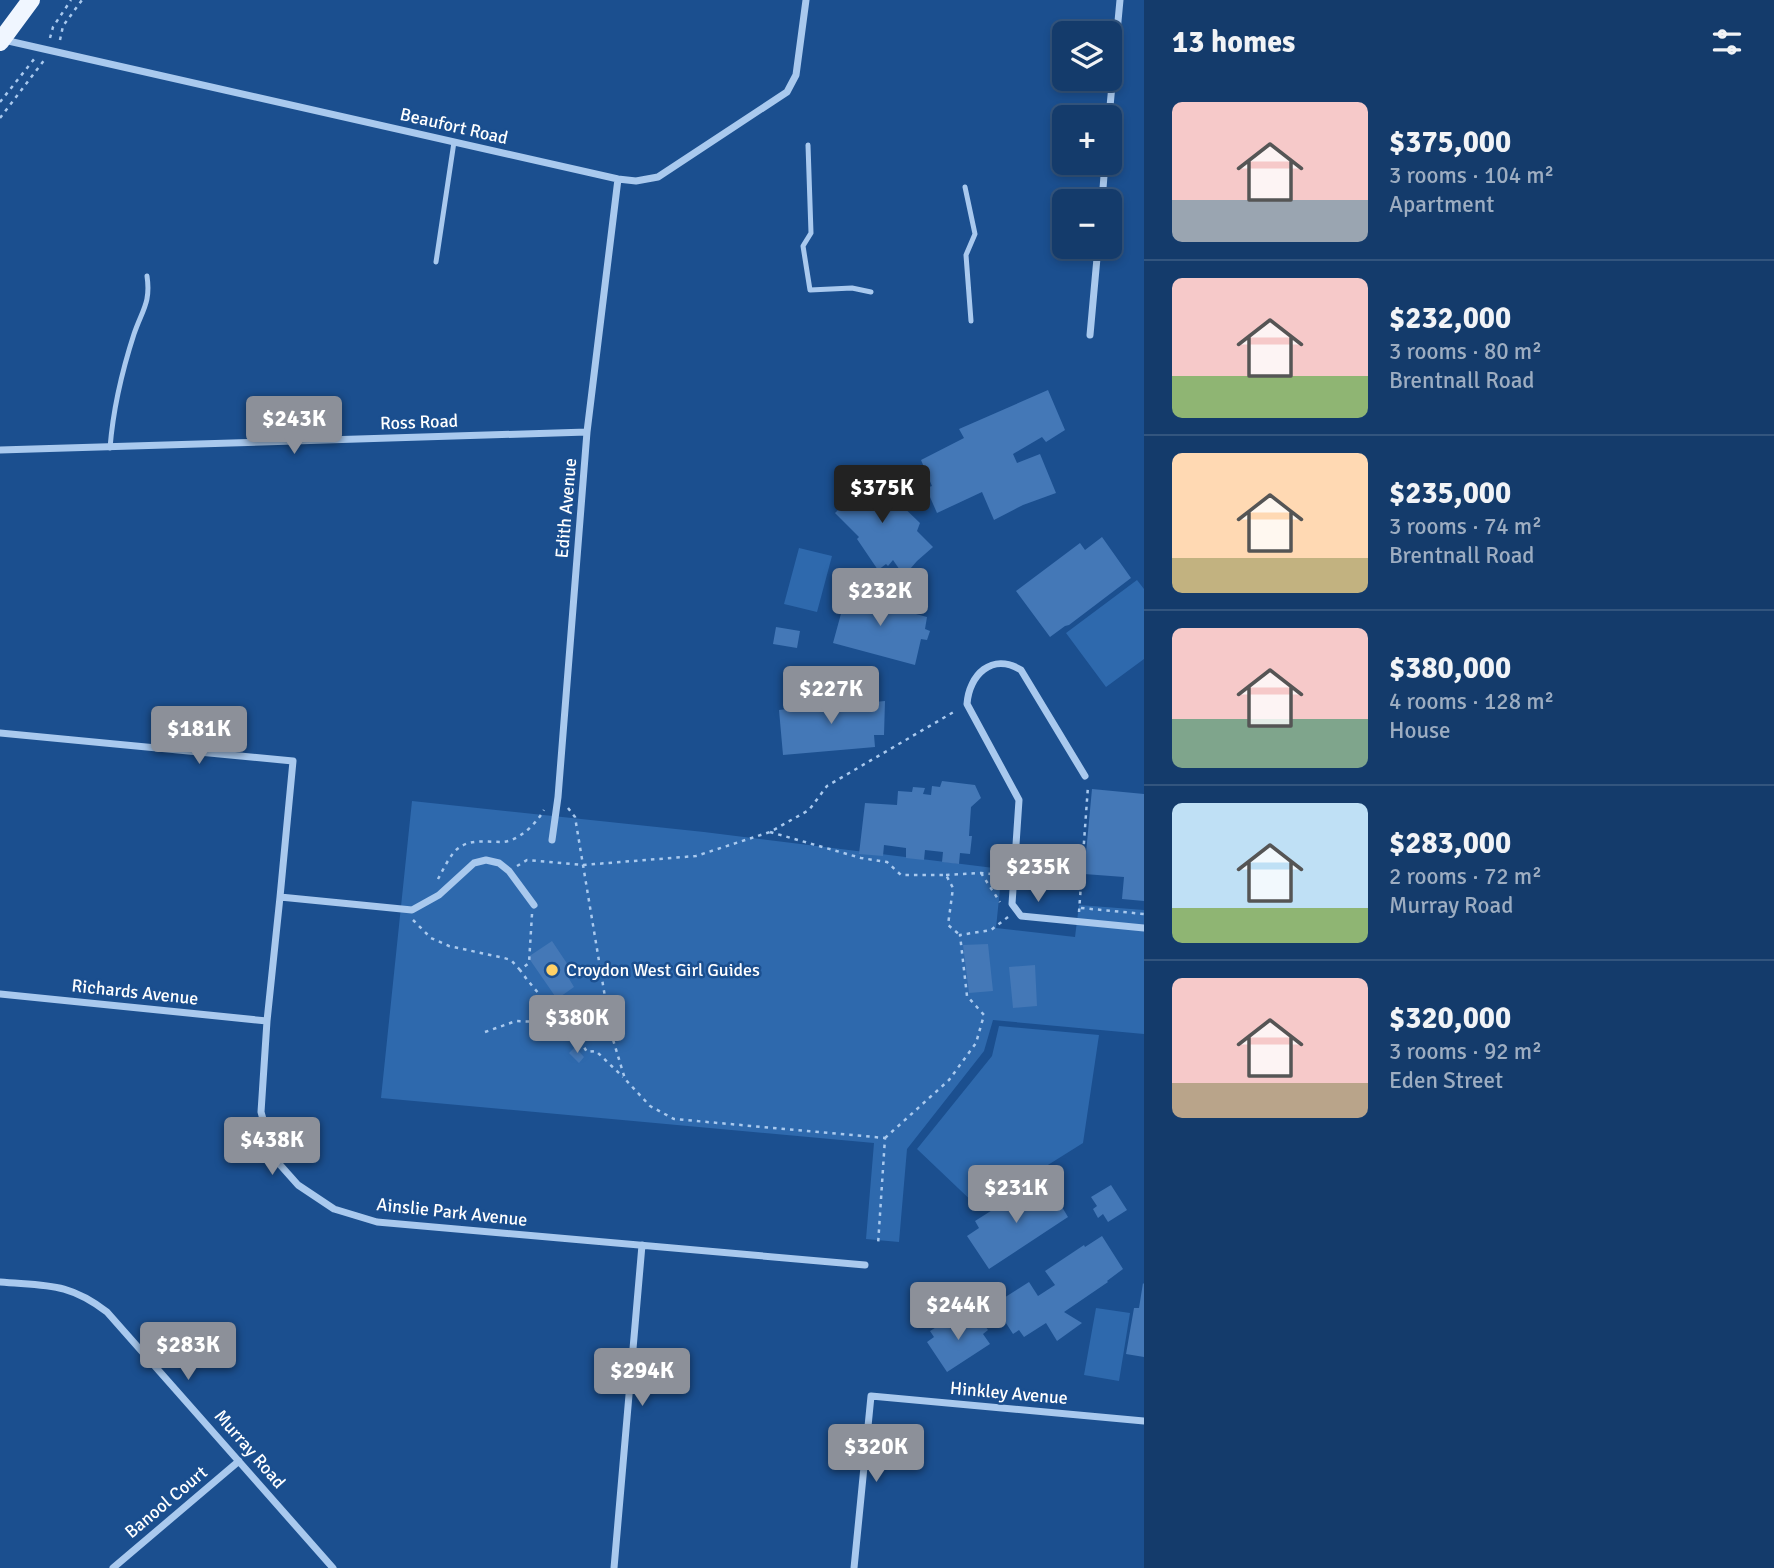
<!DOCTYPE html>
<html lang="en">
<head>
<meta charset="utf-8">
<style>
	body { margin:0; font-family:Signika,sans-serif; background:#214673; color:#f1f3f6; height:100vh; display:flex; flex-direction:column; font-size:26px; white-space:nowrap }
	* { box-sizing:border-box; margin:0 }
	p { font-size:23px; color:#9dadc1 }
	.icon { flex:none; width:38px; height:38px; fill:none; stroke:currentColor; stroke-width:2; stroke-linecap:round; stroke-linejoin:round }
	.map { position:relative; flex:1; overflow:hidden }
	.panel { display:flex; flex-direction:column; background:#143b6b; width:630px }
	.panel>* { flex:none }
	.controls { position:absolute; left:1052px; top:21px; display:grid; gap:14px }
	.controls a { display:grid; place-items:center; width:70px; height:70px; border-radius:10px; background:#143b6b; box-shadow:0 4px 10px #0003,0 0 0 2px #33557e; font-size:35px }
	.price { position:absolute; translate:-50% -60px; padding:0 16px; border-radius:7px; background:#8c9099; color:#fff; font-size:23px; line-height:46px; filter:drop-shadow(0 2px 4px #0008) }
	.price::after { content:''; position:absolute; left:50%; top:42px; width:21px; height:16px; margin-left:-10px; background:inherit; clip-path:polygon(0 0,100% 0,50% 100%) }
	.price.on { background:#222; color:#fff }
	ul { padding:0; list-style:none }
	li { display:flex; align-items:center; gap:21px; height:175px; padding:0 28px }
	li+li { border-top:2px solid #33557e }
	li span { display:grid; place-items:center; flex:none; width:196px; height:140px; border-radius:10px; color:#555 }
	li>.icon { margin-inline-start:auto }
	span .icon { width:84px; height:84px; fill:#fffc; stroke-width:1 }
	li b { font-size:30px }
	h2 { display:flex; justify-content:space-between; align-items:center; height:84px; padding:0 28px; font-size:30px }
	main { display:flex; flex:1; min-height:0 }
	.map>svg:first-child { display:block }
</style>
</head>
<body>
<main>
<div class="map">
<svg width="1144" height="1568" viewBox="0 0 1144 1568">
	<rect width="100%" height="100%" fill="#1b4f8f"/>
	<path fill="#2e69ad" d="M799,548L832,556L817,612L784,604Z
		M1137,580L1144,589V659L1106,687L1066,633Z
		M412,801L704,832L1002,869L996,928L1075,937L1079,905L1144,910V1034L993,1020L984,1051L907,1149L899,1242L866,1239L874,1143L381,1098Z
		M999,1026L1099,1035L1083,1143L979,1208L917,1149L992,1056Z
		M1096,1308L1130,1313L1119,1381L1084,1375Z"/>
	<path fill="#4478b7" d="M1048,390L1065,430L1046,442L1042,437L1013,454L1017,463L1040,454L1056,493L1023,505L994,520L982,492L937,513L926,488L932,486L921,460L964,438L959,429Z
		M857,470L869,482L873,478L920,523L917,531L933,547L917,561L904,576L893,560L888,566L886,564L878,570L857,539L859,537L835,513L854,494L843,483Z
		M1102,537L1131,578L1069,625L1065,626L1050,637L1016,591L1080,543L1085,550Z
		M848,588L878,596L879,604L927,617L925,629L930,631L927,640L921,639L915,665L833,643Z
		M776,627L800,631L797,648L773,644Z
		M862,695L864,703L885,701L884,735H874L875,747L783,755L779,710L796,708V702L847,699Z
		M942,781L975,785L981,798L971,807L969,836H972L970,854L960,853L959,864L942,862L943,852L925,850L924,860L906,858V848L884,845L883,856L859,854L865,803L897,805L898,791L912,792L913,787L925,788L923,794L931,795L932,786L940,787Z
		M1092,789L1144,794V901L1122,899L1124,877L1084,874Z
		M552,941L570,968L565,972L574,987L557,999L528,957Z
		M988,944L993,991L969,993L963,945Z
		M1035,965L1037,1006L1013,1008L1009,967Z
		M575,1047L584,1057L579,1063L569,1053Z
		M1111,1185L1127,1210L1108,1222L1103,1214L1098,1218L1093,1209L1097,1206L1091,1197Z
		M1044,1186L1049,1194L1053,1192L1068,1217L989,1269L967,1236L979,1228L975,1221L1027,1188L1031,1194Z
		M1102,1236L1123,1269L1107,1281L1108,1282L1064,1312L1082,1323L1057,1341L1046,1323L1024,1337L1019,1330L1013,1334L999,1312L1004,1308L999,1301L1029,1282L1038,1296L1055,1285L1045,1271L1084,1245L1085,1247Z
		M1143,1283L1144,1284V1357L1126,1354L1134,1308H1139Z
		M971,1316L976,1322L980,1319L988,1330L983,1334L990,1344L947,1372L927,1342L934,1337L930,1331L946,1321L951,1329Z"/>
	<g fill="none" stroke-linecap="round" stroke-linejoin="round">
		<path stroke="#a9c9ee" stroke-width="2.5" stroke-dasharray="3.5 5" stroke-linecap="butt" d="M50,38L53,27L71,0
			M60,40L63,26L82,0
			M0,102L35,58
			M0,118L45,59
			M568,808L575,817L611,1033L625,1079L650,1106L674,1119L885,1138L878,1245
			M770,832L861,858L887,862L901,875H946L953,888L948,925L960,935
			M517,866L527,860L583,865L696,856L770,832L809,810L827,786L957,710
			M981,873L1000,902
			M946,875L981,873L1004,875
			M438,879C443,870 448,859 455,851C468,838 486,842 502,842C519,841 536,824 544,810
			M1081,908L1144,914
			M1079,912L1088,786
			M532,914L529,963L520,970C541,1000 569,1022 587,1052L596,1051L623,1077
			M413,920L431,938L449,946L504,958L511,960L520,970
			M485,1032L516,1021L566,1023
			M885,1138L949,1080L976,1043L984,1015L967,996L960,935L991,930L1008,917"/>
		<path stroke="#a9c9ee" stroke-width="5" d="M808,145L811,233L803,246L810,290L852,288L871,292
			M965,187L975,234L966,255L971,321
			M436,262L454,142
			M110,448C113,410 122,371 134,334C142,310 151,303 147,276"/>
		<path stroke="#a9c9ee" stroke-width="7" d="M4,40L618,179L636,181L658,177L787,92L796,75L806,0
			M1109,117L1120,0
			M1102,201L1105,163
			M1090,335L1098,247
			M0,450L587,432
			M0,733L293,761L280,897
			M1085,776L1021,670C992,652 969,675 967,704L1019,800L1012,904L1021,916L1144,928
			M552,840L558,797L587,432L618,179
			M534,905L509,871L499,863L486,860L474,863L439,895L412,910L280,897L267,1021L261,1112L274,1158L298,1185L334,1209L377,1222L865,1265
			M0,994L267,1021
			M0,1282C46,1286 68,1282 107,1312L333,1568
			M113,1568L239,1461
			M614,1568L642,1245
			M854,1568L871,1396L1144,1421"/>
		<path stroke="#f0f6ff" stroke-width="18" d="M0,42L31,0"/>
	</g>
	<circle fill="#ffd166" stroke="#1b4f8f" stroke-width="2.5" cx="552" cy="970" r="7"/>
	<g text-anchor="middle" stroke-width="5" stroke-linejoin="round" paint-order="stroke">
		<g font-size="18" fill="#fff" stroke="#1b4f8f">
			<text transform="translate(454 126) rotate(13)" y="6">Beaufort Road</text>
			<text transform="translate(419 422) rotate(-2)" y="6">Ross Road</text>
			<text transform="translate(566 508) rotate(-85)" y="6">Edith Avenue</text>
			<text transform="translate(135 992) rotate(6)" y="6">Richards Avenue</text>
			<text transform="translate(452 1212) rotate(6)" y="6">Ainslie Park Avenue</text>
			<text transform="translate(1009 1393) rotate(5)" y="6">Hinkley Avenue</text>
			<text transform="translate(250 1449) rotate(49)" y="6">Murray Road</text>
			<text transform="translate(166 1502) rotate(-40)" y="6">Banool Court</text>
		</g>
		<g font-size="18" fill="#fff" stroke="#1b4f8f" text-anchor="start">
			<text x="566" y="976">Croydon West Girl Guides</text>
		</g>
	</g>
</svg>
<div class="controls">
<a><svg class="icon" aria-label="layers" viewBox="0 0 24 24"><path d="M12 4l9 5-9 5-9-5zM3 14l9 5 9-5"/></svg></a>
<a>+</a>
<a>−</a>
</div>
<b class="price" style="left:294px;top:456px">$243K</b>
<b class="price on" style="left:882px;top:525px">$375K</b>
<b class="price" style="left:880px;top:628px">$232K</b>
<b class="price" style="left:831px;top:726px">$227K</b>
<b class="price" style="left:199px;top:766px">$181K</b>
<b class="price" style="left:1038px;top:904px">$235K</b>
<b class="price" style="left:577px;top:1055px">$380K</b>
<b class="price" style="left:272px;top:1177px">$438K</b>
<b class="price" style="left:1016px;top:1225px">$231K</b>
<b class="price" style="left:958px;top:1342px">$244K</b>
<b class="price" style="left:188px;top:1382px">$283K</b>
<b class="price" style="left:642px;top:1408px">$294K</b>
<b class="price" style="left:876px;top:1484px">$320K</b>
</div>
<section class="panel">
<h2>13 homes<svg class="icon" aria-label="filters" viewBox="0 0 24 24"><path d="M4 7h16M4 17h16"/><circle cx="9" cy="7" r="2"/><circle cx="15" cy="17" r="2"/></svg></h2>
<ul>
<li><span style="background:linear-gradient(#f6c9c9 70%,#9aa5b1 0)"><svg class="icon" aria-label="home" viewBox="0 0 24 24"><path d="M3 11l9-7 9 7M6 9v11h12V9"/></svg></span><div><b>$375,000</b><p>3 rooms · 104 m²</p><p>Apartment</p></div></li>
<li><span style="background:linear-gradient(#f6c9c9 70%,#8fb573 0)"><svg class="icon" aria-label="home" viewBox="0 0 24 24"><path d="M3 11l9-7 9 7M6 9v11h12V9"/></svg></span><div><b>$232,000</b><p>3 rooms · 80 m²</p><p>Brentnall Road</p></div></li>
<li><span style="background:linear-gradient(#ffd9b3 75%,#c2b280 0)"><svg class="icon" aria-label="home" viewBox="0 0 24 24"><path d="M3 11l9-7 9 7M6 9v11h12V9"/></svg></span><div><b>$235,000</b><p>3 rooms · 74 m²</p><p>Brentnall Road</p></div></li>
<li><span style="background:linear-gradient(#f6c9c9 65%,#7fa58c 0)"><svg class="icon" aria-label="home" viewBox="0 0 24 24"><path d="M3 11l9-7 9 7M6 9v11h12V9"/></svg></span><div><b>$380,000</b><p>4 rooms · 128 m²</p><p>House</p></div></li>
<li><span style="background:linear-gradient(#bfe0f5 75%,#8fb573 0)"><svg class="icon" aria-label="home" viewBox="0 0 24 24"><path d="M3 11l9-7 9 7M6 9v11h12V9"/></svg></span><div><b>$283,000</b><p>2 rooms · 72 m²</p><p>Murray Road</p></div></li>
<li><span style="background:linear-gradient(#f6c9c9 75%,#b9a48a 0)"><svg class="icon" aria-label="home" viewBox="0 0 24 24"><path d="M3 11l9-7 9 7M6 9v11h12V9"/></svg></span><div><b>$320,000</b><p>3 rooms · 92 m²</p><p>Eden Street</p></div></li>
</ul>
</section>
</main>
</body>
</html>
